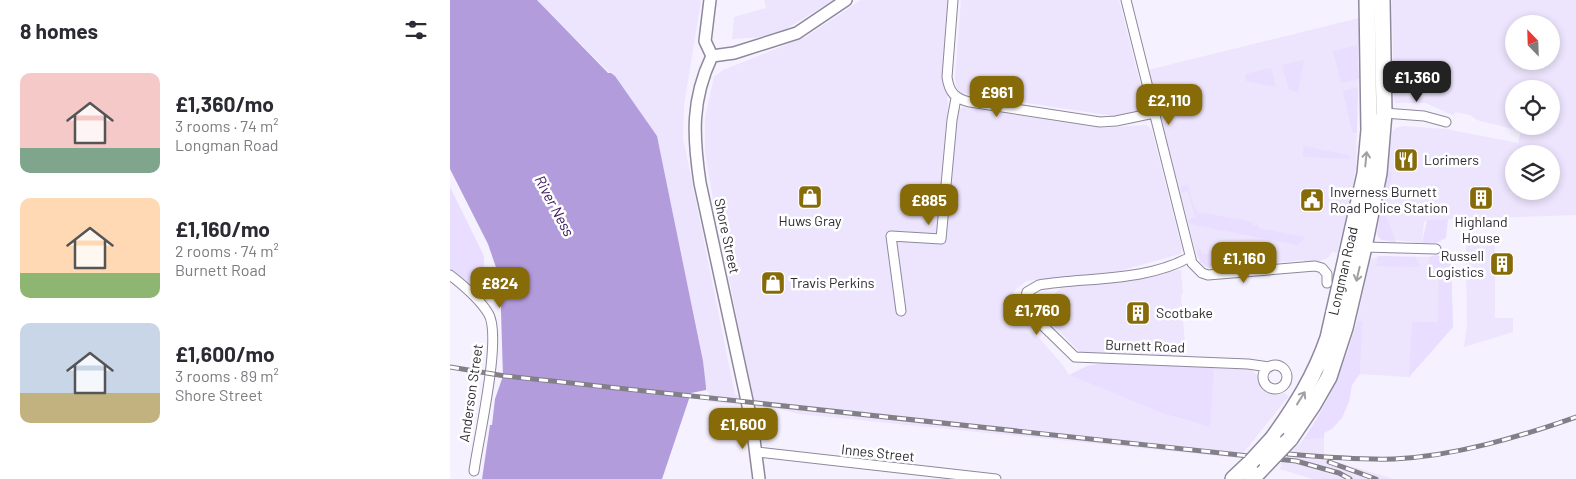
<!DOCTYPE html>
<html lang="en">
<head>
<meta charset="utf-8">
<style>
	body { margin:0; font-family:Barlow,sans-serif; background:#f7f7f7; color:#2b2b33; height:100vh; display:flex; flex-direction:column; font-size:19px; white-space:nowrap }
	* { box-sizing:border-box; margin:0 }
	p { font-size:16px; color:#7c7c81 }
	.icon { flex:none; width:28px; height:28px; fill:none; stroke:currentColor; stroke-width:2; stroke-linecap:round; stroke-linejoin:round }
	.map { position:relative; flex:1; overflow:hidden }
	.drawer { display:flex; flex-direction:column; background:#fff; width:450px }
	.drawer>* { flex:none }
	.needle { width:32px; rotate:337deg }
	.fabs { position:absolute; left:1055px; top:15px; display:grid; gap:10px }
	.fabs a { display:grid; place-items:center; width:55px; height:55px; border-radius:50%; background:#fff; box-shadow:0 2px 8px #0003; font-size:25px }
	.price { position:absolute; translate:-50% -42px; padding:0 11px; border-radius:10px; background:#866b08; color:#fff; font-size:16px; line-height:32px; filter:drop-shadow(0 1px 2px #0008) }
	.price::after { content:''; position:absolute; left:50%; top:30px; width:15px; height:11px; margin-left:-8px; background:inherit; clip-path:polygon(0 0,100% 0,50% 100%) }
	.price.on { background:#222; color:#fff }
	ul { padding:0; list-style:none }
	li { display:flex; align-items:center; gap:15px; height:125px; padding:0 20px }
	li span { display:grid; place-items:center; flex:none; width:140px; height:100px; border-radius:10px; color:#555 }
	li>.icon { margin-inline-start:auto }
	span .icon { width:60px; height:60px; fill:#fffc; stroke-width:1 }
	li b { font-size:21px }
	h2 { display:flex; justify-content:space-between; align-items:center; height:60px; padding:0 20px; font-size:21px }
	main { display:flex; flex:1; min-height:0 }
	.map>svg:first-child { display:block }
</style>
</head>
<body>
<main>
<section class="drawer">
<h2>8 homes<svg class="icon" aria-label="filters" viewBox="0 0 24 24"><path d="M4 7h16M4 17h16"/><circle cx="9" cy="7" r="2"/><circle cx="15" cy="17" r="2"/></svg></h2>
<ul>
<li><span style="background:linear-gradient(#f6c9c9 75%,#7fa58c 0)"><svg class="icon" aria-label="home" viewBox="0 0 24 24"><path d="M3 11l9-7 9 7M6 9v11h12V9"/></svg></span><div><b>£1,360/mo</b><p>3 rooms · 74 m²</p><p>Longman Road</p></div></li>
<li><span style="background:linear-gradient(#ffd9b3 75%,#8fb573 0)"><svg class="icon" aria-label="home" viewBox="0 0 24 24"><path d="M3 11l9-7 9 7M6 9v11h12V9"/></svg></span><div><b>£1,160/mo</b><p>2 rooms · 74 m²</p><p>Burnett Road</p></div></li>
<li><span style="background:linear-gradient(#c9d6e8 70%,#c2b280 0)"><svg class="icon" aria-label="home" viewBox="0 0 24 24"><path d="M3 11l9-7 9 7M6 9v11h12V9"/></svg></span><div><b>£1,600/mo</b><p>3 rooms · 89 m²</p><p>Shore Street</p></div></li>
</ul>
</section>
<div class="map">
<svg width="1126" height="479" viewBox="0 0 1126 479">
	<rect width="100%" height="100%" fill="#f5f1ff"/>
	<path fill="#ede4fd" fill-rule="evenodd" d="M87,0H251L234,105L233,138L285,395L303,397L263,200L255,151V118L264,77L273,70L356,37L411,0H498L492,85L497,94L498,106L487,223L496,224L507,110L514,107L652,128L697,125L702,131L732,249L730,254L669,271L576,281L565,290L558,303L612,364L619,375L714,414L751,425L764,367L800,369L807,375L815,391L823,394L834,393L839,396L789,458L349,414L325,408L258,402L259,393L256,390L253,361L207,136L160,73Z
		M314,0H383L336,29L312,37L282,39L284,17L316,8Z
		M511,0H669L694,99V106L686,112L664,116L511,93L507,88L505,78Z
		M942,0H1126V215L977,220L974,222L972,243L929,238L927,234L942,133L946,128L953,126L996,129L1068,143L1071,131L1027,120L1020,115L1005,112L1004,115L1000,114L976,103H946L944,101ZM1064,24H1101V61H1064ZM1064,89H1101V126H1064ZM1064,154H1101V191H1064Z
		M909,18L906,166L900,203L887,253L882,252L878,258L863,263H856L853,260L764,268L755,267L747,257L698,70Z
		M1016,245H1045V318H1063V332L1014,347L1017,325Z
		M986,255L997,259L1001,265L1003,327L959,377L910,374L913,321H907L920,260L929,256L979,257Z
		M723,269L731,270L733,294L731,295L736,357L630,352L588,310L612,287L675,280Z
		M874,438V454L881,460L943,479H863L829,469L832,466L830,464L853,440Z"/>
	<path fill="#e9deff" d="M907,45L909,79L891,83L883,51Z
		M854,60L848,92L839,90L832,65Z
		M821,68L826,87L796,81L795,74Z
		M908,87L907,133L902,132L893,91Z
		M853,146L899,155L900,159L853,157Z
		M938,172H942L936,216L946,242L931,240L927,234Z
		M738,185L744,207L748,212L803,222V225H808V228L855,237L848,245L739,224L738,220L745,217L738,191L731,193L732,186Z
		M0,187L34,256V267L44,295L36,302L0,268Z
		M998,219L996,238L986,243H972L977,220Z
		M747,249H751V253L807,264L808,257L821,259L823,251H826L825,259L821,262L760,268L750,262Z
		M986,255L997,259L1001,265L1003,327L959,377L962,322H988L989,268H979V257Z
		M929,256L966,257L970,267L926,266Z
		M907,321H913L910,374L902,385L899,402L892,418L882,429L874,433V438L853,440C879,402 895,365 907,321Z
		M656,363L764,367L760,427L714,414L619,375L637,366Z"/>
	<path fill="#b39cdb" d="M0,0H87L158,73H161L165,76L207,136L253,361L256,387V390L241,393L212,479H32L40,425H42L45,399L53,376L50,279L38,244L0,169Z"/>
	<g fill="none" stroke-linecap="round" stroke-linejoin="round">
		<defs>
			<path id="minor" d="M503,0L497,77C499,92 505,99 520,102L650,122L666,121L704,113
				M676,0L742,263L752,273L758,275L865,266L872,268L877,274V283
				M934,113L974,116L996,122
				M914,247L986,249
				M740,257C695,282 638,277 589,285L577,292L575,300L584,317L625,357L798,364L819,367
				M0,275C13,285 29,298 38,313C53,335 28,440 24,471
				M451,311L441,236L491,239L502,120L506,98
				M813 377a12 12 0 1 1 24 0a12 12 0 1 1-24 0Z
				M307,452L546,479"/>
			<path id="tertiary" d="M260,0L255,41L262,56C241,100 243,136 250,183L302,424L309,479
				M262,56L284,53L347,33L396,0"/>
			<path id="trunk" d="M823,438C846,406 865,376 878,338L915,174L919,130L917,0
				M840,439L863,405L879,377L895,328L914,247L929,173L934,113L932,0
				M783,479L801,462
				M802,479L817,463"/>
		</defs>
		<use href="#minor" stroke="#8f889d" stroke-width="11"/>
		<use href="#tertiary" stroke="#8f889d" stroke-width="14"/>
		<use href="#trunk" stroke="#8f889d" stroke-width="18"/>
		<use href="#minor" stroke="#fff" stroke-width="9"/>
		<use href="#tertiary" stroke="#fff" stroke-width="11"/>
		<use href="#trunk" stroke="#fff" stroke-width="15"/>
		<defs>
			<path id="rail" d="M0,367L55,376L846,461L889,473L900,479
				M838,454C873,457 909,460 944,459C1005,456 1069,437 1126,417
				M879,462L926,479"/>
		</defs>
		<use href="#rail" stroke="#827f89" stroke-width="5"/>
		<use href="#rail" stroke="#fff" stroke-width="3" stroke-dasharray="9" stroke-linecap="butt"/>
		<defs>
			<path id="trunk-bridge" d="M801,462L823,438
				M817,463L840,439"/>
		</defs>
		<use href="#trunk-bridge" stroke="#8f889d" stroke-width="18" stroke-linecap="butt"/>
		<use href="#trunk-bridge" stroke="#fff" stroke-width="15"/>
	</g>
	<defs><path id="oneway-shaft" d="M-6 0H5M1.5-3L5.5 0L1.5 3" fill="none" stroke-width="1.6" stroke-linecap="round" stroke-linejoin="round" transform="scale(1.25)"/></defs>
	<g stroke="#a1a0a3">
		<use href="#oneway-shaft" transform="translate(916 159) rotate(-84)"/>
		<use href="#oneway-shaft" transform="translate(908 274) rotate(103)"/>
		<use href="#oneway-shaft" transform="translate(851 398) rotate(-58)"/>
	</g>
	<defs>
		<symbol id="restaurant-square" viewBox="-11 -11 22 22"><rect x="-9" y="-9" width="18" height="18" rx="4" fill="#866b08" stroke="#fff"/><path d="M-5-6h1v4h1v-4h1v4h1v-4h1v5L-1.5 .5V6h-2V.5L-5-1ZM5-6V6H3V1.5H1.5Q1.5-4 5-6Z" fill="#fff"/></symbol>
		<symbol id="shop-square" viewBox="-11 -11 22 22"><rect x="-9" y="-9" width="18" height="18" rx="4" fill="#866b08" stroke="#fff"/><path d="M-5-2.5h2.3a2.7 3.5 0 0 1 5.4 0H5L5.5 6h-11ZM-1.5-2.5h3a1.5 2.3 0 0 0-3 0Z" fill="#fff"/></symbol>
		<symbol id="building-square" viewBox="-11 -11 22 22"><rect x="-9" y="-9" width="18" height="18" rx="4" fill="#866b08" stroke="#fff"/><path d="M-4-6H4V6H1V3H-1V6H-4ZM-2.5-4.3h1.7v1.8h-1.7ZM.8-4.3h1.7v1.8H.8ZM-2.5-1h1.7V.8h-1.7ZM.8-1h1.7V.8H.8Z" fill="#fff"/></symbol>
		<symbol id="civic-square" viewBox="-11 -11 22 22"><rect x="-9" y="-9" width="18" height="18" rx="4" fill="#866b08" stroke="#fff"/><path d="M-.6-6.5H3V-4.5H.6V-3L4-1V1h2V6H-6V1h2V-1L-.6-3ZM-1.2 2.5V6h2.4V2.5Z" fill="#fff"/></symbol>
	</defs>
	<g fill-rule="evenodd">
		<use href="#restaurant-square" x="942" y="146" width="28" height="28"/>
		<use href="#shop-square" x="346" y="183" width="28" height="28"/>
		<use href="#building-square" x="1017" y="184" width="28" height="28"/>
		<use href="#civic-square" x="848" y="186" width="28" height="28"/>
		<use href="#building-square" x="1038" y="250" width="28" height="28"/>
		<use href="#shop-square" x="309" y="269" width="28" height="28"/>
		<use href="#building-square" x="674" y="299" width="28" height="28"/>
	</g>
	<g text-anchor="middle" stroke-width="5" stroke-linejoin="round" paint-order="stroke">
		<g font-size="14" fill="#2e2b33" stroke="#fff" text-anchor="start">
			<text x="974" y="165">Lorimers</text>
			<text x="880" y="197">Inverness Burnett<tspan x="880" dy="16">Road Police Station</tspan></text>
			<text x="360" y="226" text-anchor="middle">Huws Gray</text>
			<text x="1031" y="227" text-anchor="middle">Highland<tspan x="1031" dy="16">House</tspan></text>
			<text x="1034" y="261" text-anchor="end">Russell<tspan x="1034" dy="16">Logistics</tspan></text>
			<text x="340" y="288">Travis Perkins</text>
			<text x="706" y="318">Scotbake</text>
		</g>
		<g font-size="14" fill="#2e2b33" stroke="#fff">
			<text transform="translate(277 236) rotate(78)" y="5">Shore Street</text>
			<text transform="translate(893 271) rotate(-77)" y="5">Longman Road</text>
			<text transform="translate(695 346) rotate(2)" y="5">Burnett Road</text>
			<text transform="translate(21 393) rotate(-82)" y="5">Anderson Street</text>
			<text transform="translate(428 453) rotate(6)" y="5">Innes Street</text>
		</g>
		<g font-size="15" font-style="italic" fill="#38155e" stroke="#fff">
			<text transform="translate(104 206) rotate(62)" y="5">River Ness</text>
		</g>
	</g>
</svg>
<div class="fabs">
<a><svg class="needle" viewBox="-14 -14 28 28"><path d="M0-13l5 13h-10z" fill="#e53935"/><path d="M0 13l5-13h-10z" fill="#7c7c81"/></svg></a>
<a><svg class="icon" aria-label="locate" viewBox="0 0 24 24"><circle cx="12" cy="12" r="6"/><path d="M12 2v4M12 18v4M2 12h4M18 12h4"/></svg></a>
<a><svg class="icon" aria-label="layers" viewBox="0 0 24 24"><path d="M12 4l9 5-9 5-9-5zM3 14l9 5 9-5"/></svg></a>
</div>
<b class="price on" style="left:967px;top:103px">£1,360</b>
<b class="price" style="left:547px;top:118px">£961</b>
<b class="price" style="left:719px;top:126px">£2,110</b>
<b class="price" style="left:479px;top:226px">£885</b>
<b class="price" style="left:794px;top:284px">£1,160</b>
<b class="price" style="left:50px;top:309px">£824</b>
<b class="price" style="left:587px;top:336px">£1,760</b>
<b class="price" style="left:293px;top:450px">£1,600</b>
</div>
</main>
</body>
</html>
